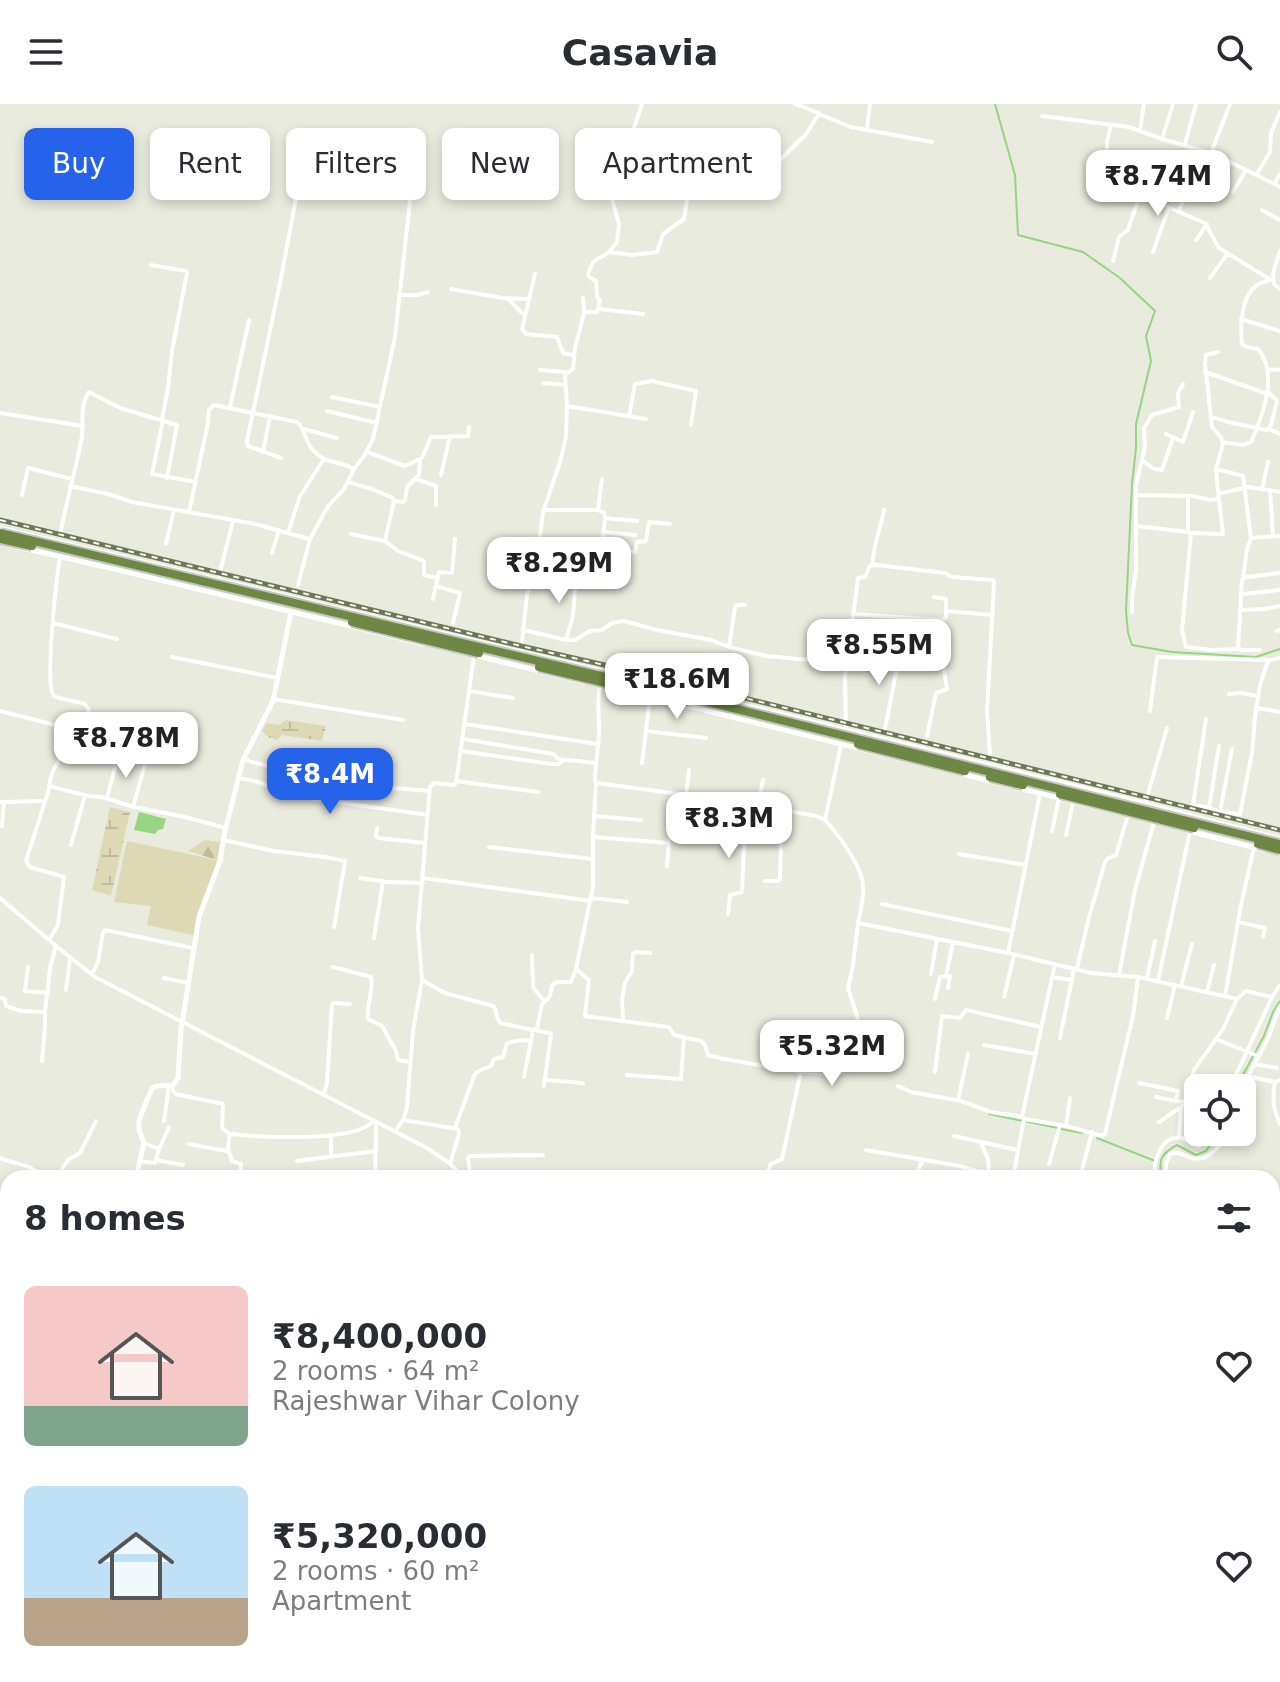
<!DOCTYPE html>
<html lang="en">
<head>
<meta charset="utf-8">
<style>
	body { margin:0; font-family:"DejaVu Sans",sans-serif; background:#f2f2f3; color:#2b2b33; height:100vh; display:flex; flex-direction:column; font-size:30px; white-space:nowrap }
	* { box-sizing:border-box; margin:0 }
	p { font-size:26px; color:#7c7c81 }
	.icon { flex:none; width:44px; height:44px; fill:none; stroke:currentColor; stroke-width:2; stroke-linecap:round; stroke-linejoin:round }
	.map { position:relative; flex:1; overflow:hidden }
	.details { position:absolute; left:0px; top:1066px; width:1280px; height:512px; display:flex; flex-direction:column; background:#fff; border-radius:24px 24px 0 0; box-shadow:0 4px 12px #0003 }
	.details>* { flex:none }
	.guide { position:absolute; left:24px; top:24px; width:800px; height:72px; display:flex; gap:16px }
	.fabs { position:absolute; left:1184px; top:970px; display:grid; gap:16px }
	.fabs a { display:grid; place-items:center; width:72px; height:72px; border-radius:12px; background:#fff; box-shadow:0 4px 12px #0003; font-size:40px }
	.price { position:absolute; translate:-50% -68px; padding:0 18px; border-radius:16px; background:#fff; color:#222; font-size:26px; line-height:52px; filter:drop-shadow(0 2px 4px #0008) }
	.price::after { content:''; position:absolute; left:50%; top:48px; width:24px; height:18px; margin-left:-12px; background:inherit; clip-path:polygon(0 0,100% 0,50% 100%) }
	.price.active { background:#2563eb; color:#fff }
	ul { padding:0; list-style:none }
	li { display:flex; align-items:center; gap:24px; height:200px; padding:0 24px }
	li span { display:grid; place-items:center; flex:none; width:224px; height:160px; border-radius:12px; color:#555 }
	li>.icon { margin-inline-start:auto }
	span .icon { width:96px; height:96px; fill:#fffc; stroke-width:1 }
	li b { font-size:34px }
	h2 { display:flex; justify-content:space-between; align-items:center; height:96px; padding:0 24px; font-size:34px }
	.pill { padding:0 28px; border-radius:12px; background:#fff; box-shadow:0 4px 12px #0003; font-size:28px; line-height:72px }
	.pill.active { background:#2563eb; color:#fff }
	header { display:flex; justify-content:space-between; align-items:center; height:104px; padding:0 24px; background:#fff; font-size:36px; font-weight:700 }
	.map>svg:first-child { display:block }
</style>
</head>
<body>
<header><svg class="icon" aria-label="menu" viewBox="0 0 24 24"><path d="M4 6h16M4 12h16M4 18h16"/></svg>Casavia<svg class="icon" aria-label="search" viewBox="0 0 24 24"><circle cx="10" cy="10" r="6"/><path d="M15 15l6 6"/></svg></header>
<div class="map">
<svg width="1280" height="1578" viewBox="0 0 1280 1578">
	<defs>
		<pattern id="forest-firs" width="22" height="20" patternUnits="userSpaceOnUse" patternTransform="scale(2)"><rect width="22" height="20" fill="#ded9b5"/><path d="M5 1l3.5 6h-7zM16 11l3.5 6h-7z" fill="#bfbb9b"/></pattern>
		<pattern id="wetland-marsh" width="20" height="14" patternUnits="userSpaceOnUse" patternTransform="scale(2)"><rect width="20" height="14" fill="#ded9b5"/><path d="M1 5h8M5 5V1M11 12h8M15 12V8" fill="none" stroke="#bfbb9b"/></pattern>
	</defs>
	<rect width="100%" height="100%" fill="#e9ebde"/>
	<path fill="#ded9b5" d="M127,737L217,756L197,832L147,821L151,802L114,798Z"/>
	<path fill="url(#forest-firs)" d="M205,736L220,738L217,756L188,747Z"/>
	<path fill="url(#wetland-marsh)" d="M286,616L326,622L322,637L282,631L277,636L268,633L262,627L267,619L279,621Z
		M110,703L130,708L111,792L92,786Z"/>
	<path fill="#96d581" d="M139,708L166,715L163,725L158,726L155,730L134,726Z"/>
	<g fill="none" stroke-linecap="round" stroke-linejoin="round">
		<path stroke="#96d581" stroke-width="2" d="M995,0L1015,71L1018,131L1083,148L1120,174L1155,207L1146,232L1151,257L1136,320V344L1132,380L1126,507L1128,529L1132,541L1172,548L1256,553L1280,545
			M1236,984L1264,932L1273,908L1280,897
			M989,1010L1058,1024
			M1061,1025L1082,1029
			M1097,1034L1155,1057
			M1161,1074C1159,1056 1160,1050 1177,1041L1196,1051L1206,1047L1219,1028
			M1169,1578L1172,1574L1171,1570"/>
		<path stroke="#fff" stroke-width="4" d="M795,0L819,9
			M1042,12L1129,23L1162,35L1214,50L1280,83
			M1111,22L1107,37V65L1109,70L1133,88L1205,119L1219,144L1271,176
			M867,25L870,0
			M1140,27L1144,0
			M1162,35L1173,0
			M1185,40L1196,0
			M1211,49L1230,0
			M674,66C682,62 689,52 699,52C719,61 739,82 763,81L768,76L774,62L806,30L819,10L851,23L932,38
			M1256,71L1270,48L1271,29L1280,8
			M1212,79L1220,54
			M1274,80L1280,70
			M682,82L689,56
			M1233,88L1246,66
			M1262,106L1280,116
			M1179,107L1190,79
			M1196,136L1207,120
			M1280,147L1273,169L1274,180L1280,185
			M609,148L632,151L657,148L663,130L684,115L687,96L676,69L662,59L646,56L629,39
			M1153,148L1169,103
			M1113,157L1119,133L1128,126L1140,91
			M151,161L186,167L187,169L172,247L168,284L162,315
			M535,170L522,225L526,230L557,233L563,249L573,251
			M1210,174L1228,149
			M451,185L503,194L528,195
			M399,191H417L428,188
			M583,194L584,208
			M509,196L524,211
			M599,205L643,210
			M1241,215L1280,227
			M1218,248L1206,251L1205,260L1212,323L1221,333L1223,340L1216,365L1218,388L1222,389L1248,383L1280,388
			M1267,265L1280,266
			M540,266L565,268
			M1205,268L1268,290
			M543,279L565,281
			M332,293L380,303
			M567,302L646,315
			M230,303L249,216
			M327,307L377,319
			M0,309L83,322
			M629,312L635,280L652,277L696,287L691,321
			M1212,313L1228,318L1267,326L1271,321L1277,297L1269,289
			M163,316L152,370L196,378
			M304,325L337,334
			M1269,325L1280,330
			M1166,330L1183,338L1193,308
			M1222,338L1243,341L1251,338C1263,311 1279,270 1258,245L1247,243L1242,240C1240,222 1241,192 1257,181C1261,178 1266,178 1270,176
			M263,348L270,312
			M367,348L405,362L422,354L431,333L468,332L469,323
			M281,354L248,342L247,337L281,174L297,89L301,87H405L409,91L410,97L395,233L373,335L364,352L354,365L344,385L328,402L310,435L298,481
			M1142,356L1154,365L1162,366L1173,334
			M1216,365L1243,372L1251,434
			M441,371L450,332
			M416,375L436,382V401
			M348,378L372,385L393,394L394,397L385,437L398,447L424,457V471L437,474
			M70,382L108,390L132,398L255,420L309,435
			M1262,385L1268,358
			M1270,386L1273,432
			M22,391L28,364L72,375
			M1136,391L1194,392L1210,396L1217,395L1220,389
			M1188,392V428
			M395,397L403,398L405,397L407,383L419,371L420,355
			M544,406H598L602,375
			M598,406L604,409L605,414L601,451
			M189,408L208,319L209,306L214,301L297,318C306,326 305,338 313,346C326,361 339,356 354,365
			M605,414L637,417
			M1137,422L1188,428L1191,430L1182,526L1186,543L1212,546L1239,545
			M61,426C67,396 75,367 81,338C85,320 78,304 89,288L120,304L177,321L167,374
			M603,428L635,431
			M288,429L300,392L324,355
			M1192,429L1223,430L1219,395
			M351,430L384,437
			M166,440L174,406
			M602,443L635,448L637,438L646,437L649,418L670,420
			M272,449L279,426
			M60,453C57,471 44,582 54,592C59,595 79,598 85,600L89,606C82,634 53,652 49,682L88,692L102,693L134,703L185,713L226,724
			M873,461C872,442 881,425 884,406
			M1243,474L1247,445L1251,434L1280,432
			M218,476L233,417
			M436,482L460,489L453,519
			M1243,490L1280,486
			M433,495L439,468L452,469L455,435
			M1242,506L1265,505L1279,502
			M946,507L993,511
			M1132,508V494L1136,465V381L1145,343L1144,324L1152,311L1179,303L1178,289L1183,280
			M853,510L943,516L946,513V495L934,493
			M53,519L117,535
			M524,526L566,536H575L590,527L602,526L612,519L624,517L657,526L711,536L729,543L766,552L809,556
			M1277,527L1280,526
			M566,536L573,512L576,472
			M849,542L936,548
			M729,543L735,503L737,501H745
			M1260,546H1241L1238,543L1242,476L1247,473L1280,469
			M521,548L527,491L538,449L543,408L560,358L566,333L567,302L565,271L573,265L575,244L584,209L585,208H597L600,196L597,193L596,177L589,173L588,170L593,158L609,148L617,138L619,120L612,95L622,71L626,48L642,0
			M474,552L456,679L453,681L434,679L430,683L418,824L422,876L445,889L493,902C498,907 495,915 501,919L532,926L537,925L542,900L550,892L552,881L557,878H571L576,865L593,782V733L596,678
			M172,553L277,574
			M600,581C597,597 599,610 599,626C599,643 595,660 595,677L597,679L739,698L816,712L825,716
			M469,587L513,594
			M1229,590L1242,589L1258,592
			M273,595L403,616
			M1257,604L1280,608
			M0,607L79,627
			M1150,607L1157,553L1268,556
			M1206,615L1193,701L1207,703
			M465,620L597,640
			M885,625L896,569V544
			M646,627L706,634
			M846,627L845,573L858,474L865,473L870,462L877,461L945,469L952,473L993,476L994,478L987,607L990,651
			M927,632L936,589L947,585L944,567L943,516
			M463,635L554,650L558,655L596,659
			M841,641L825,716C837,729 858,757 862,775C865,789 861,805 858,819L1008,849L1091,869L1138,873L1237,895L1223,925L1194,966L1185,998L1181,1003L1159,1018
			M1219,642L1209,704L1220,708L1240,710L1252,649L1255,613L1260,581L1268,557L1280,554
			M66,645L116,660L107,694
			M461,647L551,660H559L564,656
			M244,655L252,658L288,667L371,682L429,687
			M642,659L650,593
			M239,674L255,677L301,693L428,711
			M456,677L538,688
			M686,691L689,666
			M0,698L45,697
			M1145,700L1167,624
			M758,701L763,676
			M133,703L146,657
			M1220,708L1232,645
			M594,712L641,716
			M2,722L4,698
			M377,724L376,732L378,734L425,739
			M1052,727L1059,694
			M1066,731L1073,698
			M593,733L669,739
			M223,736L274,747L325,753L345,757L334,823
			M71,741L85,691
			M489,743L593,755
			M959,750L1026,761
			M667,762L673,690
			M360,774L388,778L423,779
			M423,774L591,797
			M765,777H778L780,775L782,706
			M0,794L56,842L95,873L427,1044L448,1058L464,1074
			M592,794L627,798
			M882,800L1012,827
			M728,810L730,791L742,788L746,699
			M1238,818L1265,824L1263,833
			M374,834L383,777
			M49,836L58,821L64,773L30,763L26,757L50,682
			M1008,849L1040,690
			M532,851L533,883L544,897
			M28,863L25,887L48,889
			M333,863L371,873C374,886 366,901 368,915L382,922L396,947L398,956L410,958
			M1077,864L1089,813L1105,758L1107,755L1116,751L1128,711
			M576,865L589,876L585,912L669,923L674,931L701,937L705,941L708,951L719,954C737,957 834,976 843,968C856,955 847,929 858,915L848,884L853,861L858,819
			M92,870L98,858L103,829L105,826L193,844
			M931,870L937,835
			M1119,871L1135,786L1154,718
			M946,872L953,838
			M1052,873L1072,876
			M164,874L189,879
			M1147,874L1155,837
			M1158,877L1190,727
			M1181,882L1192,840
			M66,886L70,854
			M1207,888L1214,861
			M1225,892L1241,801L1254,743
			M1004,893L1014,851
			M0,894L5,895L6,902L21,907L45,908L50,864L56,842
			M935,895L940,873L950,872L948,884
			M1237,895L1246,887L1272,893L1280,881
			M1167,914L1175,881
			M623,917L622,896L625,879L632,867L633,850L636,848L650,849
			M536,926L551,930L544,982
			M1060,934L1074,865
			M1216,935L1258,952
			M984,941L1036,950
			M42,957C43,940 46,924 45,908
			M1254,960L1277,964
			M935,968L942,912L960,914L966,906L1041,923
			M627,971L681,975L684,934
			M1247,972L1275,978
			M524,973L531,937
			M546,976L583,979
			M1280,976L1275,978C1272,994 1273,1005 1280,1020
			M1139,979L1178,987L1176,997L1185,998
			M173,981V987L176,990L223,1000L222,1024L231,1031
			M898,982L911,988L961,997L991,1008L1022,1013
			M1230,984L1272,893
			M1242,984L1268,935L1280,902
			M324,990L327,979L332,900L334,899L350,900
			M1156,993L1176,997
			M958,996L968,950
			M1022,1013L1055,860
			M403,1016L458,1025L459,1030L450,1060
			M164,1017L169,982
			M1066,1022L1070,994
			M455,1024L474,972L477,968L491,962L494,955L503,953L507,939L522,936L531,937L533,926
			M395,1028L404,1014L407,1003L413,927L422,876
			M331,1031V1052
			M954,1032L1017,1046
			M1179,1033L1181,1003
			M144,1039L159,1045
			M981,1039L988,1055L989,1069
			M189,1040L226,1047L228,1045L229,1033L232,1030C260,1033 356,1039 373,1017
			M1192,1040L1196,1017
			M228,1045L232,1057L241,1060V1074
			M866,1046L960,1062L976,1067
			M0,1054C18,1061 31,1060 45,1074
			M156,1056L183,1061
			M139,1057L155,1059L159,1045L169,1023
			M297,1057L376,1047
			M1049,1060L1060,1021
			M56,1074L68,1056L80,1049L96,1017
			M375,1074L376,1018
			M466,1074L470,1069L468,1054L470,1052L543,1051
			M765,1074L771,1060L782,1055L801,967
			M914,1074L923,1056
			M969,1074C977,1061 993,1070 1005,1074
			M1013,1074L1024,1015L1066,1022L1102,1032L1105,1030L1133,912L1138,873
			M1080,1074L1092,1028
			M1155,1074C1153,1059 1160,1031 1181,1034C1187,1035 1193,1040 1199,1042L1215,1028
			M1166,1074V1060L1170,1050C1178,1048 1181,1049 1189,1053C1207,1061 1220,1041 1230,1028
			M0,1103L8,1105
			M1272,1176L1280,1178
			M0,1191L8,1195
			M0,1239L8,1226
			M1272,1244L1280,1245
			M0,1251L8,1255
			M1272,1258L1280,1259
			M1276,1297H1280
			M0,1359L8,1330
			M0,1379L8,1380
			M2,1403L4,1379
			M1272,1414L1277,1408L1280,1390
			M1272,1424L1280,1425
			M1272,1475L1275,1456
			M1272,1494L1280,1493
			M1272,1518L1280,1517
			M335,1570L338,1573V1578
			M506,1570L508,1578
			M689,1570L694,1578
			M843,1570L845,1578
			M708,1571H736
			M1180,1575L1206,1570
			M113,1578V1570
			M736,1578V1570
			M889,1578V1570
			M981,1578L982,1570
			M1093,1578L1095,1570
			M1111,1578L1122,1574
			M1177,1578L1180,1575V1570
			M1231,1578L1232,1570
			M1245,1578L1246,1570"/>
		<path stroke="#fff" stroke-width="5" d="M0,424L793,613L1131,696L1280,735
			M0,439L127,468L424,540
			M473,551L584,578
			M679,600L1128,711
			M1188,727L1264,746
			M136,1074L144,1039L139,1026V1016L152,984L156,982L173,981L178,974L181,926L199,813L220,757L225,727L243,656L273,597L291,508
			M0,1165L8,1155"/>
		<defs>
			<path id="rail" d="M0,416L521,542L688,580L1280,726"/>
		</defs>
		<use href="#rail" stroke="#6e7858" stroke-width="5"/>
		<use href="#rail" stroke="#f7f8ef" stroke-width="2" stroke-dasharray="6" stroke-linecap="butt"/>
		<defs>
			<path id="trunk-bridge" d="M0,429L660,586L1280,740
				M0,435L32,442
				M352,518L479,549
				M539,563L685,598
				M858,640L965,667
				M990,673L1023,681
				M1060,690L1194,724
				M1258,740L1280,746"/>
		</defs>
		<use href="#trunk-bridge" stroke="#c6c8c0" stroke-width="12" stroke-linecap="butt"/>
		<use href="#trunk-bridge" stroke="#6f8744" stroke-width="8"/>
	</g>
</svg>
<div class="fabs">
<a><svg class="icon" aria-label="locate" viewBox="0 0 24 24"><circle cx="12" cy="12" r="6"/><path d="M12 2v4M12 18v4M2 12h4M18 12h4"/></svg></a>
</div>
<b class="price" style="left:1158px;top:114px">₹8.74M</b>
<b class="price" style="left:559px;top:501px">₹8.29M</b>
<b class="price" style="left:879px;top:583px">₹8.55M</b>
<b class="price" style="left:677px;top:617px">₹18.6M</b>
<b class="price" style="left:126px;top:676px">₹8.78M</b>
<b class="price active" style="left:330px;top:712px">₹8.4M</b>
<b class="price" style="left:729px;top:756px">₹8.3M</b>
<b class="price" style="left:832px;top:984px">₹5.32M</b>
<div class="guide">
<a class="pill active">Buy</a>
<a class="pill">Rent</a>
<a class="pill">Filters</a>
<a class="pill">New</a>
<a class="pill">Apartment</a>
</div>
<section class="details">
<h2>8 homes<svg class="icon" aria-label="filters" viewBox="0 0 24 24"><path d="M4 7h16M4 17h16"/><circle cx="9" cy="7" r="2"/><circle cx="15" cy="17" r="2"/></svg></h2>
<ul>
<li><span style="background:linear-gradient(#f6c9c9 75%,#7fa58c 0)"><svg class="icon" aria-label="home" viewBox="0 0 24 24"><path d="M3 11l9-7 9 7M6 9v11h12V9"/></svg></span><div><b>₹8,400,000</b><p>2 rooms · 64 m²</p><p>Rajeshwar Vihar Colony</p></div><svg class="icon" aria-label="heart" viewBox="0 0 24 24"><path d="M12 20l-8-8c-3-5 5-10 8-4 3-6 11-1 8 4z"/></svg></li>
<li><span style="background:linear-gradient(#bfe0f5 70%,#b9a48a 0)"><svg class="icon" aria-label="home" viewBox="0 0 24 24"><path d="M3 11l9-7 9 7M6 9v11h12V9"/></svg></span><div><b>₹5,320,000</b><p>2 rooms · 60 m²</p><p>Apartment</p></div><svg class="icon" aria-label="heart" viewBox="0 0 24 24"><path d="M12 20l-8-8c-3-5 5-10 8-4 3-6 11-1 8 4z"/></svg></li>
</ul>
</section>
</div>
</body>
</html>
